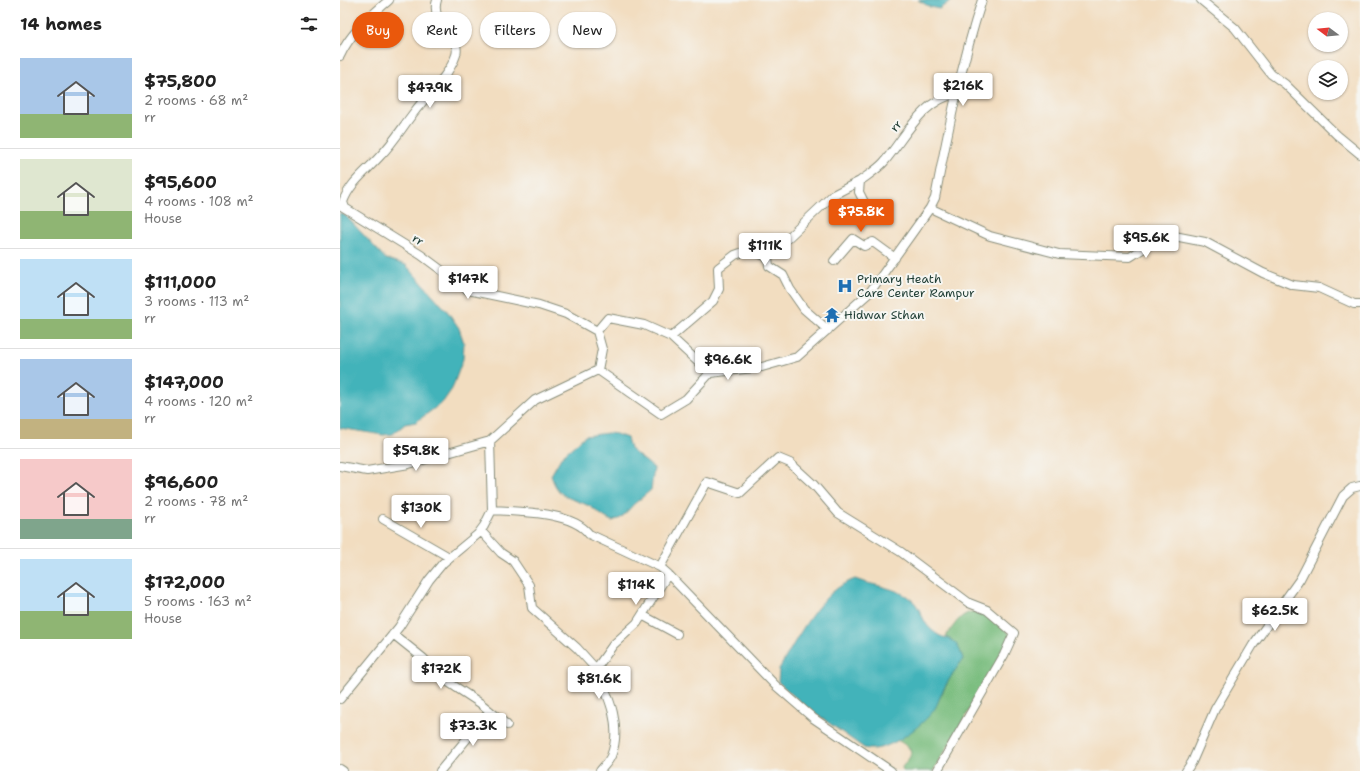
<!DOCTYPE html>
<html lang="en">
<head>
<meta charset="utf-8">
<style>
	body { margin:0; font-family:"Shantell Sans",sans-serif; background:#f6f6f6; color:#222; height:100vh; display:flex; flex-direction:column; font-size:15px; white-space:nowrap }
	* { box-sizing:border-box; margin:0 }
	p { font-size:13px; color:#767676 }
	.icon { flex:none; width:22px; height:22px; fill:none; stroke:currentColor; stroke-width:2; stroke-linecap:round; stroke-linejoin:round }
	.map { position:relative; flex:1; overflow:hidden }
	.panel { display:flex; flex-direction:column; background:#fff; width:340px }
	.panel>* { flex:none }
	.banner { position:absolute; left:12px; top:12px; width:380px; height:36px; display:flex; gap:8px }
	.needle { width:26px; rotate:286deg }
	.controls { position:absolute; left:968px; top:12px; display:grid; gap:8px }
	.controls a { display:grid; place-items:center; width:40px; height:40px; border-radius:50%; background:#fff; box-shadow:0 1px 3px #0004; font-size:20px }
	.price { position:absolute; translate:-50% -34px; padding:0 9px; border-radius:4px; background:#fff; color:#222; font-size:13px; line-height:26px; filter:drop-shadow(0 1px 2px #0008) }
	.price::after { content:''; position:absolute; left:50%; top:24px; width:12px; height:9px; margin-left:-6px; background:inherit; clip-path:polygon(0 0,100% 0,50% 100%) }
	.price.active { background:#ea580c; color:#fff }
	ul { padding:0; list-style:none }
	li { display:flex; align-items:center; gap:12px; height:100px; padding:0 20px }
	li+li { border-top:1px solid #e0e0e0 }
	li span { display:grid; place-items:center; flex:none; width:112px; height:80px; border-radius:0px; color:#555 }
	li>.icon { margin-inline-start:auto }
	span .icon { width:48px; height:48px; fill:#fffc; stroke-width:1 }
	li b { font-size:17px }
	h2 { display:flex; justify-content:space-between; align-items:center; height:48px; padding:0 20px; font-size:17px }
	.tag { padding:0 14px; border-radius:18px; background:#fff; box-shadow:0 1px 3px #0004; font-size:14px; line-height:36px }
	.tag.active { background:#ea580c; color:#fff }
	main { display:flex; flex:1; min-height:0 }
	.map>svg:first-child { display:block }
</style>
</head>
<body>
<main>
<section class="panel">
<h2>14 homes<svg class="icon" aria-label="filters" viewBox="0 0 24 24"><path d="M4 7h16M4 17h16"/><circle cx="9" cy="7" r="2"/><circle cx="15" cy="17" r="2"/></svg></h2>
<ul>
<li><span style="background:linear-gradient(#a9c7e8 70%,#8fb573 0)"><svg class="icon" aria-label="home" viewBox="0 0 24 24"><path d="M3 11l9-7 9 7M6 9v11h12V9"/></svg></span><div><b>$75,800</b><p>2 rooms · 68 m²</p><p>rr</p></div></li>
<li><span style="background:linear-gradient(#dfe7d0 65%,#8fb573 0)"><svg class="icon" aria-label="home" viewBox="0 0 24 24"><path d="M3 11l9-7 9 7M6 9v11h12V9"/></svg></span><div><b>$95,600</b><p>4 rooms · 108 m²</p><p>House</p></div></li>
<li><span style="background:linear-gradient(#bfe0f5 75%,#8fb573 0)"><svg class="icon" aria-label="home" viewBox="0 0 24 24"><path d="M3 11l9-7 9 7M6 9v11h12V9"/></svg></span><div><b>$111,000</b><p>3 rooms · 113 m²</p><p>rr</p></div></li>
<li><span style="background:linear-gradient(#a9c7e8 75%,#c2b280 0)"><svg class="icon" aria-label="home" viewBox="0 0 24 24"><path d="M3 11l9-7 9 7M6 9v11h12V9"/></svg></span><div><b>$147,000</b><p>4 rooms · 120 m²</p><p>rr</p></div></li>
<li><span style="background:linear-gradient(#f6c9c9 75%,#7fa58c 0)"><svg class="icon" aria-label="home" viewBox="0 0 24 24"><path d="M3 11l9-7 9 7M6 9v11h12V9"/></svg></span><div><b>$96,600</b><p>2 rooms · 78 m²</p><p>rr</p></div></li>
<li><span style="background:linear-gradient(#bfe0f5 65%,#8fb573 0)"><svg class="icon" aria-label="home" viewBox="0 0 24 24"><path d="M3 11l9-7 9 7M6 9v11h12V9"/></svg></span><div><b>$172,000</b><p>5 rooms · 163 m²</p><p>House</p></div></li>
</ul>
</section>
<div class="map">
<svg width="1020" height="771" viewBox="0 0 1020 771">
	<rect width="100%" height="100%" fill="#f6f6f2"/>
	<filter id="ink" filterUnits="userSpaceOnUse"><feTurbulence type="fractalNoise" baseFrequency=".025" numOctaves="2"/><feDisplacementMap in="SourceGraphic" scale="8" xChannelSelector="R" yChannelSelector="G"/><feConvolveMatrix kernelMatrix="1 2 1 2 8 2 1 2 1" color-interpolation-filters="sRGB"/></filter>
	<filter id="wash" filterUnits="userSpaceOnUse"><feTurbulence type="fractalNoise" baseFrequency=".012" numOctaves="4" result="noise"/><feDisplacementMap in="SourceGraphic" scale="16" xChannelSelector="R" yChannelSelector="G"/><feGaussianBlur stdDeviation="0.9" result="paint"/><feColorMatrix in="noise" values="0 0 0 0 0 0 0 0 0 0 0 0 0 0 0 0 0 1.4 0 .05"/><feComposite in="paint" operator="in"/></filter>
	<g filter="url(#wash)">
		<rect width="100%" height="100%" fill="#f2ddc0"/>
		<path fill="#7bbe80" stroke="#4d7e5a" d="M631,612H646L673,637L593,771H563L562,767C575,753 574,749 557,740L569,733L594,709L612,674L623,659C619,647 616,642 605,636C614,628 617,616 631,612Z"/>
		<path fill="#42b3ba" stroke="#307877" d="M578,0H612L599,9L590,7Z
			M0,213L6,216L46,259L66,265L108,312L119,328L124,343L123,359L112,389L103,402L76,422L65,424L53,434L43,435L0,428Z
			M268,433L276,434L287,438L290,449L314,468L311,490L294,504L281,518L272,521C264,518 258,512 251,507C230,496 219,501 211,475L222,456L245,436Z
			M515,579C533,586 558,587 573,601C582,610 582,623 593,631C608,644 615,632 623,659C616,669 609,679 603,690C600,696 598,704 594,710C581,727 545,755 524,748L465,706L438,682L439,669C457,639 480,590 515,579Z"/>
	</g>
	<g filter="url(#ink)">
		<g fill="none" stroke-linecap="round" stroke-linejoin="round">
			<defs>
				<path id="minor" d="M861,0L895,28L931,74L945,84L997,135L1020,154
					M0,56C10,33 31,16 49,0
					M520,181C528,175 538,169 544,162C565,138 581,100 616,94
					M0,205L81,255L128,290L199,305L226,314L257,331L262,349L258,370
					M5,208L3,202C10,182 28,170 41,155C54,142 63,126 75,111C88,94 109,76 116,55C122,36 89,24 97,0
					M590,208L650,236L719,254L790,257L815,241L829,235L865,242L923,273L953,285L979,288L1014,304H1020
					M428,257L429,266L443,275L450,289L464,309L488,330
					M494,261L513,239L524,246L533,242L555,258
					M257,331L268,318L304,325L331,337L370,373
					M331,337L373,301L379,289L378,268L395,255L409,250L428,257L493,195L520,181L519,192L529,212
					M0,466L27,471L69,464L150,441L195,400L258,370L321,414L346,399L370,373L422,367L457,357L530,292L590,208L595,198C608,131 621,65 642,0
					M152,510C178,512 232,511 249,534L320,567L328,574L435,685L473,718L551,771
					M43,519L109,557
					M141,531L161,553L173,561L189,585L192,608L237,648L256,669
					M320,567L367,482L400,493L438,458L450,463L474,485L498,513L561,552L629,603L647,610L674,633L664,655L597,771
					M302,615L337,634
					M53,634L83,658L102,678L140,703L167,725
					M0,699L59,627L89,580L103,563L138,534L144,526L152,510L150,441
					M0,769L3,771
					M100,771L150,711
					M260,771C264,766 269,761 271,756C283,726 268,695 256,669L273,645L297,623L328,574
					M846,771L852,762L875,709L913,645L960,579L1003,496L1012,488L1020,486"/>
			</defs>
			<use href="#minor" stroke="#888d7a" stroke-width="10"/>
			<use href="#minor" stroke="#fff" stroke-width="8"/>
		</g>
	</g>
	<defs>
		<symbol id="hospital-bare" viewBox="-9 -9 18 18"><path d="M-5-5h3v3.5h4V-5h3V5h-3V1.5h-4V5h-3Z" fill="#1f6fb2" stroke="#f6f6f2" stroke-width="2.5" paint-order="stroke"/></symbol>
		<symbol id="temple-bare" viewBox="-9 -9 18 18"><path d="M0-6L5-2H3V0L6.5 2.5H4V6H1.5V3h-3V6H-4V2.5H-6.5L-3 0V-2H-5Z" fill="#1f6fb2" stroke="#f6f6f2" stroke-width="2.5" paint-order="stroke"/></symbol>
	</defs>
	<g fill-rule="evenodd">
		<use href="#hospital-bare" x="494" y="275" width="22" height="22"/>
		<use href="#temple-bare" x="481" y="304" width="22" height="22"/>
	</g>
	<g text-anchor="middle" stroke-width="4" stroke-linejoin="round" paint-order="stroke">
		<g font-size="12" fill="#1f3d34" stroke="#f6f6f2">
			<text transform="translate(556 126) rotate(-51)" y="4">rr</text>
			<text transform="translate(78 240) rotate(31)" y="4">rr</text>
		</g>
		<g font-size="12" fill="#1f3d34" stroke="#f6f6f2" text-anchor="start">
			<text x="517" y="283">Primary Heath<tspan x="517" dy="14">Care Center Rampur</tspan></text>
			<text x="504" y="319">Hidwar Sthan</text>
		</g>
	</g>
</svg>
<div class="controls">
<a><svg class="needle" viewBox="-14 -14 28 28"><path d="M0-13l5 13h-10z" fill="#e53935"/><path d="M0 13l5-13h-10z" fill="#767676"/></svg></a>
<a><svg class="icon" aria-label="layers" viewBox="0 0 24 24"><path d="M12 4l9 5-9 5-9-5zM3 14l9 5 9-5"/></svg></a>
</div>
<b class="price" style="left:623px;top:107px">$216K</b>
<b class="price" style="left:90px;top:109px">$47.9K</b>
<b class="price active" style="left:521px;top:233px">$75.8K</b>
<b class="price" style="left:806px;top:259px">$95.6K</b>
<b class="price" style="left:425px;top:267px">$111K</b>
<b class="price" style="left:128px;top:300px">$147K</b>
<b class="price" style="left:388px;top:381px">$96.6K</b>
<b class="price" style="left:76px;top:472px">$59.8K</b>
<b class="price" style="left:81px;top:529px">$130K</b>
<b class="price" style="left:296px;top:606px">$114K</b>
<b class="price" style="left:935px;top:632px">$62.5K</b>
<b class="price" style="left:101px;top:690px">$172K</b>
<b class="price" style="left:259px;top:700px">$81.6K</b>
<b class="price" style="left:133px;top:747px">$73.3K</b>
<div class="banner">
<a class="tag active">Buy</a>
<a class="tag">Rent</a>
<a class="tag">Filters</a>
<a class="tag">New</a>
</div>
</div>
</main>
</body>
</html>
